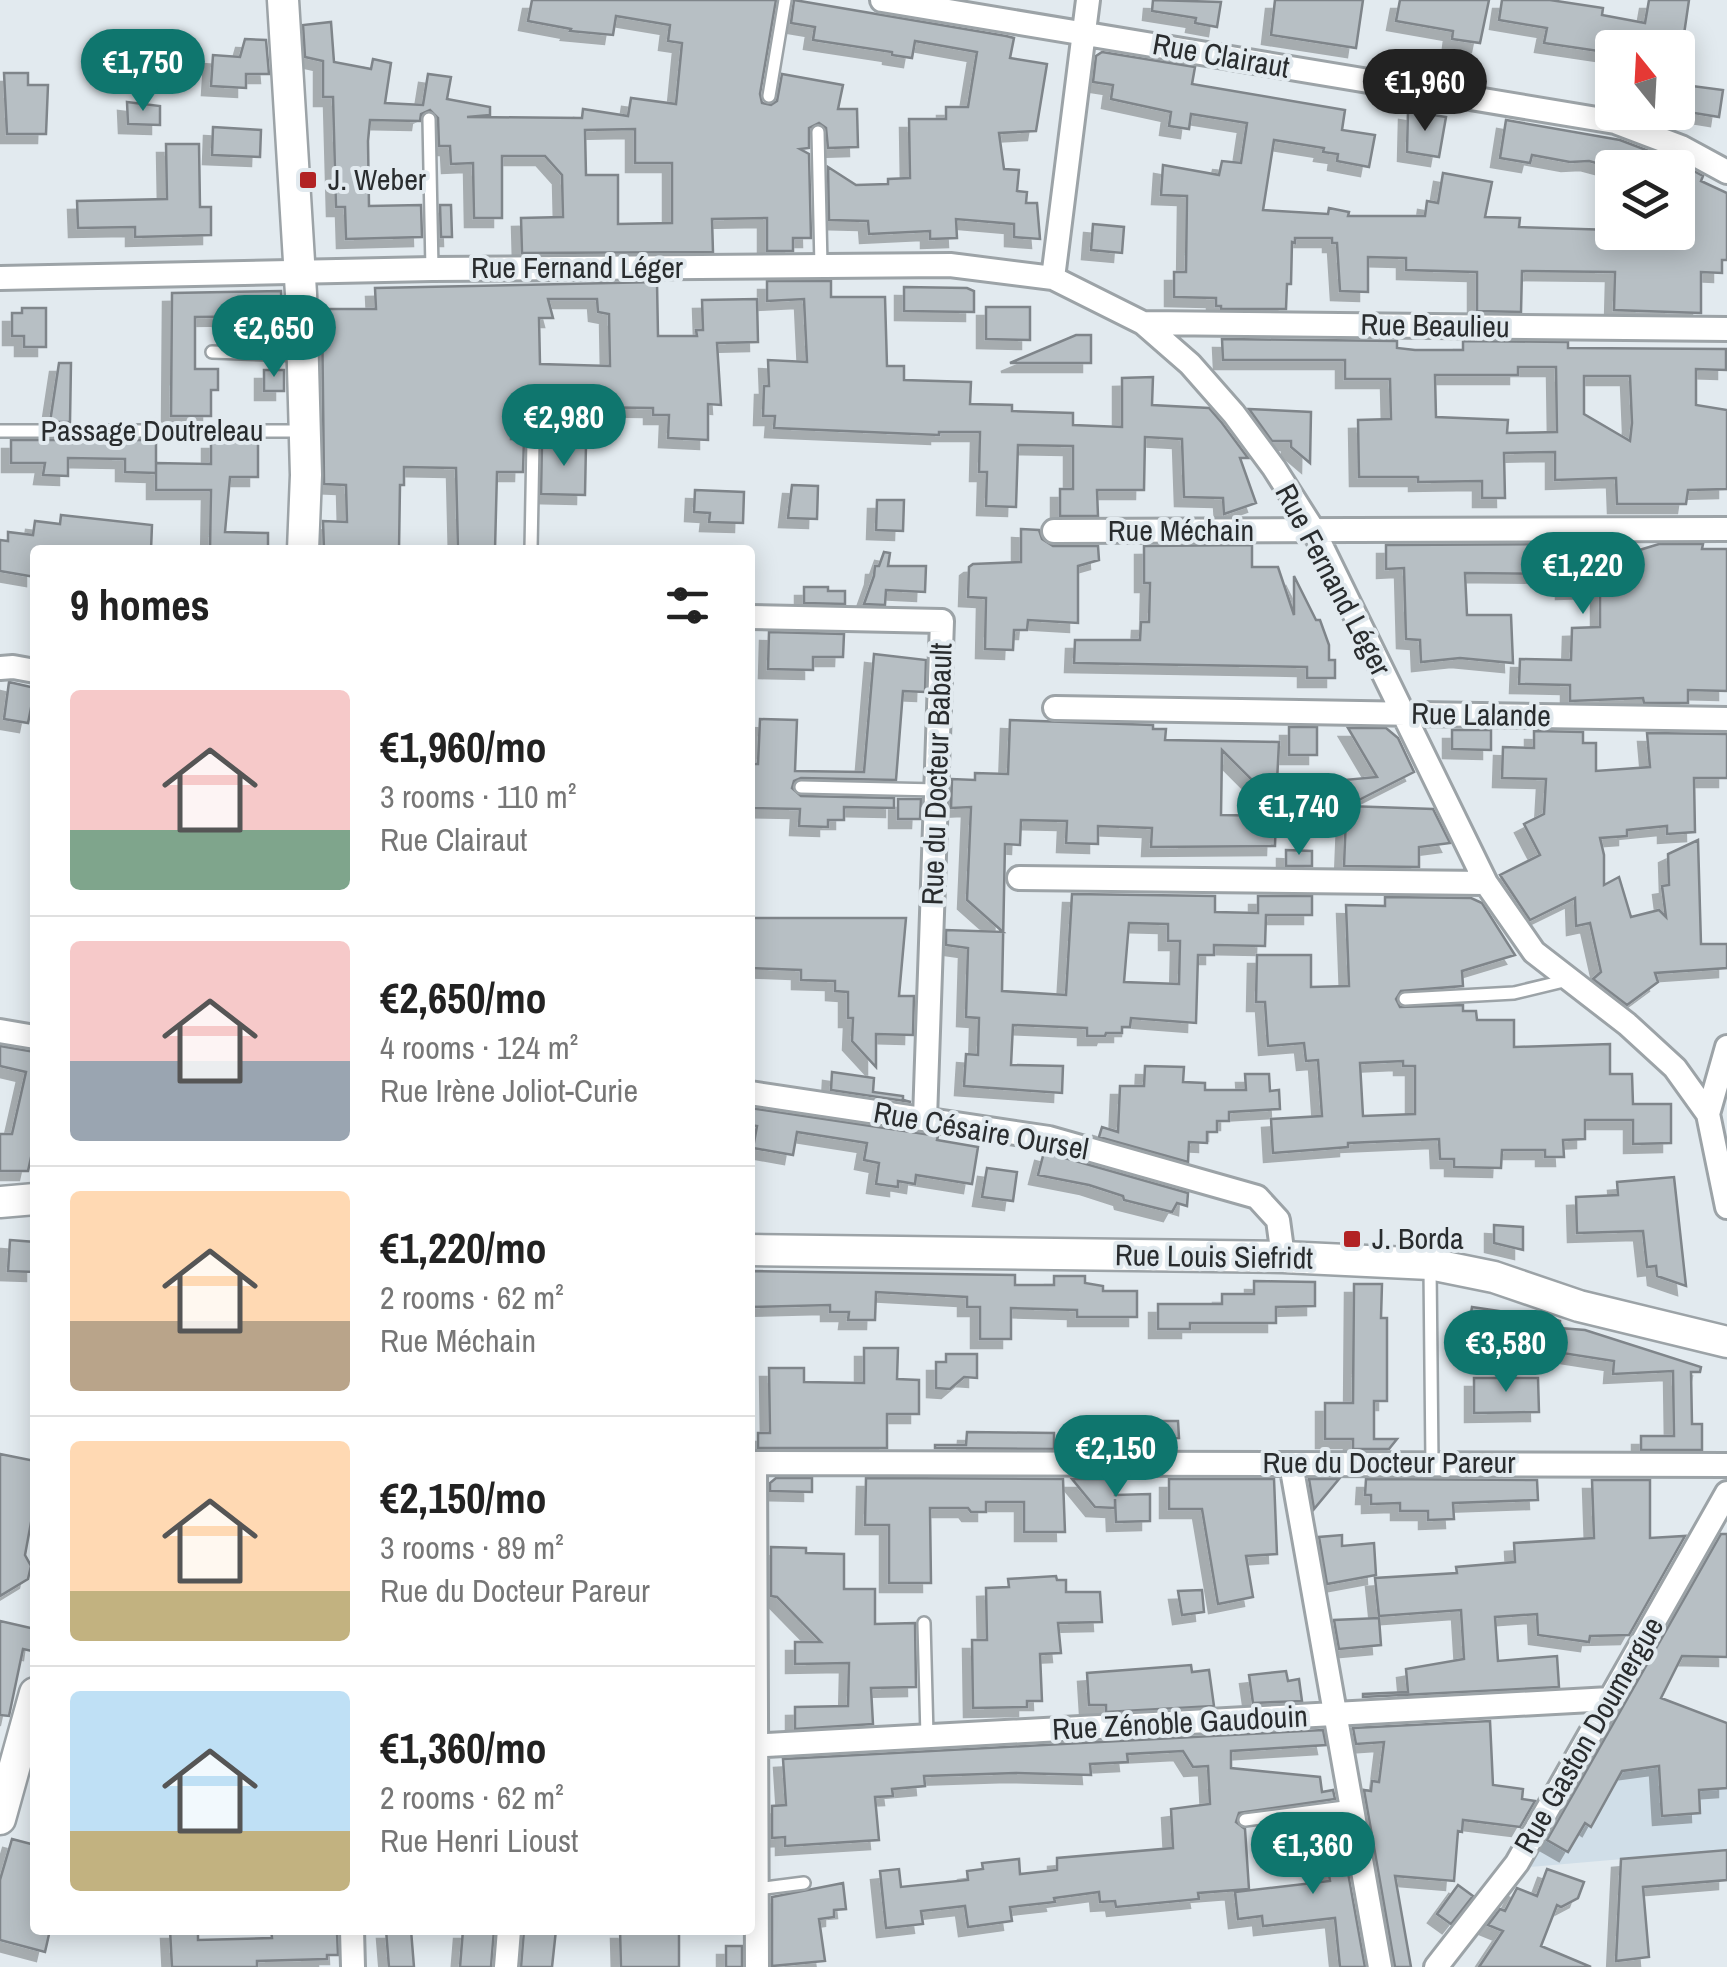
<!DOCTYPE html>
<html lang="en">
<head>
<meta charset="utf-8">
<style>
	body { margin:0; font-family:"Archivo Narrow",sans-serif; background:#f6f6f6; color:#222; height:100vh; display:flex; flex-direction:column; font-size:38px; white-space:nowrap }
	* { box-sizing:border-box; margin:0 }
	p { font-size:32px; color:#767676 }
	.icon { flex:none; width:55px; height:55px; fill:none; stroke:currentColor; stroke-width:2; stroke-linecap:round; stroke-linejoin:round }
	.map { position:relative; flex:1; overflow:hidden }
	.sheet { position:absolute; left:30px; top:545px; width:725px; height:1390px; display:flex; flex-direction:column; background:#fff; border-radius:10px; box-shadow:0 5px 25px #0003 }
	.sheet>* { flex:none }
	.needle { width:65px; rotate:342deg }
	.fabs { position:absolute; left:1595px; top:30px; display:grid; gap:20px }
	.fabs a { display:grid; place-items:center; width:100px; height:100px; border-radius:10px; background:#fff; box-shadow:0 5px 25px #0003; font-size:50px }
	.price { position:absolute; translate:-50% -85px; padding:0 22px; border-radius:35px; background:#0f766e; color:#fff; font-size:32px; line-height:65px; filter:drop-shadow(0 2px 5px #0008) }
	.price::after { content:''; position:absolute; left:50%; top:60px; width:30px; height:22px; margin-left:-15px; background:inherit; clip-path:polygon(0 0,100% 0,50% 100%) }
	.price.current { background:#222; color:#fff }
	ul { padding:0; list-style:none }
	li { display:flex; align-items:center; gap:30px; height:250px; padding:0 40px }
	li+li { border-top:2px solid #e0e0e0 }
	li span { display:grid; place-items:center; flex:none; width:280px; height:200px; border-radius:10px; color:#555 }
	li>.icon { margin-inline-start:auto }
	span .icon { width:120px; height:120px; fill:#fffc; stroke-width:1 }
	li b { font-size:42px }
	h2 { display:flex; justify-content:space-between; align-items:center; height:120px; padding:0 40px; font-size:42px }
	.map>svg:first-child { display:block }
</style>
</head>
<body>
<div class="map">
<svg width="1727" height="1967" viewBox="0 0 1727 1967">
	<defs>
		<filter id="shadow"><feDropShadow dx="-9" dy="9" stdDeviation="0" flood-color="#0004"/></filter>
	</defs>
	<rect width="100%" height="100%" fill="#e2eaef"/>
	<path fill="#d0dee8" d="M1606,1735L1644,1756L1727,1749V1850L1530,1867Z"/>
	<path fill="#b7bfc4" stroke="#7f858a" stroke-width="2.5" fill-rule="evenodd" filter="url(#shadow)" d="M532,0H776L760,94L762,103L771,105L777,101L782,74L843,85L838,109H857L858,147L828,148L826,128L819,123L809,128V148L800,149L809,154L811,238H793V251H767V218L712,219L713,252L522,253L521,218L563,217L562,175L545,156H502V218H474L473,163L451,164L450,146H439L438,118L430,110L421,114L420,121L370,120L368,141L369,206L421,205L422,237L346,239L345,207H336L333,97H323V61L305,57L303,25L331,22L334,62L371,69L373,59L391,63L385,103L423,105L428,74L451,77L447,99L490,107V115L467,117L582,118L583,109L628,116L631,98L676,104L682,43L668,41L670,25L616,16L613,35L570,31L571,29L528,21ZM635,129V163H672V223L618,224V175H586L585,130Z
		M794,0L1006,36L1014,38L1010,58L1047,64L1036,131L999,133L1004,169L1019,170L1017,191L1027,192L1026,203H1037L1040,239L1014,237V224L956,219L957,238L930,239V231L869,234L868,221L829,220L828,167L856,185L888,184V179L910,178L909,119H946V107H968L977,52L915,41L912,58L892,55V52L813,40L815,27L791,23Z
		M1153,0L1221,2L1217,27L1195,23L1196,18L1152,11Z
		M1275,0H1363L1356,48L1271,35Z
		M1400,0H1489L1480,43L1452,39L1453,31L1396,21Z
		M1502,0H1550L1603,8L1602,15L1645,23L1649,0H1689L1682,48H1612V53L1544,43L1547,28L1499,20Z
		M245,39L266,40L269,74H246V88L211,86L213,55L240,57Z
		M1102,52L1195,67L1192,84L1345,110L1342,130L1375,135L1369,167L1337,161L1338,154L1323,152L1324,148L1274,140L1263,210L1328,214L1329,208L1349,212L1348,216H1425L1427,201L1438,203L1443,173L1492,182L1485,217L1520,218L1519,227L1678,232V179L1683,168H1615L1589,161L1570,162L1532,155L1530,163L1500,158L1506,120L1620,140L1675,161L1703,176L1701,181L1727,193V260H1722V273L1701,272V313L1614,310L1615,272L1522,271L1521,312L1477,311V272L1406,270V258L1368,257V292L1340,291L1337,243H1332V238H1295V243L1292,242L1291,284H1287L1286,309H1221V306H1216V298L1174,297V272H1186L1187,196L1161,195L1163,165L1219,175L1222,161L1241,163L1247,123L1191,114L1189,129L1169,126L1171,112L1111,99L1113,85L1093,82L1096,56Z
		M4,73H28V85H48L46,134H7Z
		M1692,86L1723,90L1719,117L1688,112Z
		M127,102L160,106V125L128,124Z
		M1408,111L1446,117L1439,157L1407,152Z
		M213,127L261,130L260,157L212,155Z
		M166,144H199L200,207H211V235L135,237V227L78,228L77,201L167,199Z
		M440,205H451L452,237H441Z
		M1093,224L1124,227L1122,253L1091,250Z
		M767,281H831V297H885L887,366H904V380L971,382L970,404L1012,405V411L1073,413V425L1122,427V378L1153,377L1152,405L1209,408L1222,423L1248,458H1240L1256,503L1224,514L1223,498L1184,497L1182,439L1145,437L1144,490H1097L1098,516H1060V489H1073V446L1018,445L1016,507L986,506L987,472H979L980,432H939V435L774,428L775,416H763L764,386H769L768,360L807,362L804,299L767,301Z
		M657,282L658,336H697L696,330H703L702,300L757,299L758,342L717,343L721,405L708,404V440L668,438L669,415H653V408L579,407V399L511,397V439H524L523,472H497L495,550H458L456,468L404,467V485H400L399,550H324L323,521L347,522L346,485L324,484L322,309H376L375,288ZM548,299H597L598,312L609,314L610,366L540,364L539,318H553Z
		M904,287L967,288L974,291V312L904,311Z
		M281,291L282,316L195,317V369H218V390H211V416H171L172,293Z
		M986,307H1030V340L986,339Z
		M22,308H46V347H24V336H12V313H22Z
		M1076,335H1091V363H1010Z
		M1222,339L1397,341V348L1415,350H1463V341L1568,342V348L1726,349V370L1696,369V405L1727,410V489L1688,490L1686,504H1617L1616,478L1555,480V452L1504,453L1505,498H1482V481L1418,482V477H1359L1358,420L1391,419L1390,379H1345V360H1223ZM1518,367H1556L1557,432L1507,433L1508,420L1436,417L1435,375H1518ZM1584,376H1630L1632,423L1630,441L1584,414Z
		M59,363H71L70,422H50Z
		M264,370H284V391H264Z
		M1249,409L1311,412L1310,463L1291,447V441H1272Z
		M11,440H156V473L125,472V459L68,458V476L43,475L45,463H11Z
		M211,440H258V477H230L225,532L268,533V550H210L211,490H156V463L211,464Z
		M542,443L586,444L585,495L541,494Z
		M792,485L818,486L817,519L788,518Z
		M695,490L744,492L743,523L709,522L710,513L694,512Z
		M877,500H904L903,531L876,530Z
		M61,515L152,525L151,550H70L50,547L49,550H35V577L0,571V540L8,541V532L33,535L35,521L60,524Z
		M1021,529L1039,530L1042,539L1053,546H1098L1099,560L1078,566V623L1028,620L1027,630H1014L1013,650L985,649L986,598L968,597L969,567L973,564L1021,562Z
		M1564,544L1565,560H1634L1633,552L1659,544H1703L1702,549H1727V691L1688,690V703H1644L1643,698L1570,701V685L1519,684L1520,659L1571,660L1572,628L1600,627V589L1565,590V574L1465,573L1467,615H1511L1513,663L1460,658L1421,662L1420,640L1406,639L1404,568L1386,569V545Z
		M1252,545V567H1278L1294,615V576L1316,620H1320L1329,645V660H1335V678H1307V667L1074,663L1075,640H1140L1141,622H1149L1150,583H1144V546Z
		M884,552L890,553L888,566H926L925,592L886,590L885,605L864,604L874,576L875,566H879Z
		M804,587H828V591H845V604L804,603Z
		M769,632L844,634L843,657H813V670L768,669Z
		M874,654L926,660L925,692L903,691L896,780L801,778L794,781L792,788L801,796L894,798V808L844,807V820H828V827L799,826L800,809L750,808V764H758L760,719L797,720L795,771L864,772Z
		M9,682L35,688L28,723L4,719Z
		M1010,720L1153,725V729H1166L1165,740L1279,742L1277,782L1265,793L1222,750L1221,815L1276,816L1275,846L1151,847L1152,828L1098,826V844L1066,843L1067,821L1021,820L1020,845L1005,844L1002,991L1066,995L1072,894L1215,896V912L1258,913V896H1312V915H1266L1265,946L1214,945V955H1198L1196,1023L1131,1018L1130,1027H1122V1033H1106L1105,1036H1087V1028L1013,1025L1011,1065L1063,1066L1062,1093L964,1086L966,1054L978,1055L979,1018L966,1017L968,948L946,945V930L1003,932L967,900L971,807L951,808L952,779L975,780V773L1008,774ZM1129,923L1168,924V941H1180L1179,984L1124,982Z
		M1289,727H1317V755H1289Z
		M1348,728H1386L1398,738L1414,772L1347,806L1433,809L1450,843L1419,847V867L1344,866L1347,791L1344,780L1377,777Z
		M1452,730H1491V750L1452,749Z
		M1534,731L1583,732V743H1596V771L1650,767L1647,733L1727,734V778H1694L1695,832L1667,834V826L1627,830V836L1600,838L1604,855V885L1619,877L1631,917L1659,910L1666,917L1662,886L1669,885L1668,854L1698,840L1701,944H1727V968L1655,973L1658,982L1627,1005L1593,979L1601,972L1590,923L1576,926L1575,898L1530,920L1500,875L1540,855L1524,824L1544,814L1546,779L1502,778L1503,747L1534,748Z
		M898,799H921L920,819H898Z
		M1286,850L1312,851V866H1286Z
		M1385,897L1471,898L1482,903L1515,955L1462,971L1463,986L1401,991L1396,999L1400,1007L1463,1005V1011H1476L1477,1020H1514V1047L1610,1044V1074H1632L1633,1104H1671V1143L1633,1144V1120H1585V1139L1563,1140L1564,1157H1545V1150H1502L1501,1168L1454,1167V1159H1440L1439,1139L1348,1143V1147L1273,1153L1271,1119L1322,1116L1318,1060L1306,1061L1304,1043L1268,1046L1265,1002H1256L1257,955H1311V987L1349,986L1346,905L1385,906ZM1403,1061V1066H1415V1114L1363,1116L1360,1063Z
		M751,918H906L899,996H914L913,1035L876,1034V1067L852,1041L853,1018H848V992L835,991V981L801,980V970L750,968Z
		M0,1046L35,1052V1153H32L28,1171H0V1134H12L26,1072L0,1066Z
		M1145,1066L1184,1067L1183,1082L1205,1083V1090H1246L1245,1074H1269L1270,1091L1279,1090L1280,1109L1229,1112V1121H1217V1132H1207V1143L1189,1142L1188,1162L1099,1137L1102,1127L1118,1132L1120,1086H1144Z
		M832,1072L874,1078L873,1092L903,1096V1100L911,1102L831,1090Z
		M750,1108L938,1136L937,1140L978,1147L972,1184L916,1175L915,1184L898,1181V1187L876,1184L879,1163L864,1160L867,1143L848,1140L797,1132L793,1155L753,1148L757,1126L750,1125Z
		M1044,1152L1188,1193L1187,1206L1177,1203L1172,1212L1124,1200L1123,1196L1089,1185L1038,1175Z
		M987,1168L1017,1172L1013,1201L982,1197Z
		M1674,1177L1686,1286L1657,1276L1656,1266L1647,1267L1643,1231L1577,1233L1576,1197L1618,1195L1617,1182Z
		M1494,1225L1523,1227V1250L1494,1243Z
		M10,1240L35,1242V1272L8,1271Z
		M750,1271L1015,1275V1285H1054V1276H1085V1283L1103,1286V1291H1137V1317H1077V1310L1011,1308V1339H980V1307H967V1297L876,1292L875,1320H848L849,1312H830V1305L750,1307Z
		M1254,1281L1315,1282V1306L1276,1307V1323H1190V1329H1158V1304H1222V1294H1254Z
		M1354,1284H1382L1381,1318H1387V1401H1374V1439H1397L1389,1449H1353V1439H1325V1403H1353Z
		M1472,1307L1552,1319L1560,1321V1328L1585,1330L1701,1367L1700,1372H1691L1692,1424H1702V1450H1641V1436H1674L1673,1371L1613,1374L1614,1361L1467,1338Z
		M864,1348H898L897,1379L919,1380V1414H887V1448H758V1433H770L769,1368H804V1382L864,1383Z
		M946,1354H977V1378L964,1377L950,1389L936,1388V1362H946Z
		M1474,1378H1538L1539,1412L1474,1413Z
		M1081,1421H1178L1179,1438L1082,1440Z
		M967,1432L1054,1433V1449L935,1448V1445H966Z
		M0,1454L35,1461V1501L25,1555L31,1566L28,1579L0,1596Z
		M776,1478H812V1492L770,1491V1483Z
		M866,1478L1063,1479L1065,1532H1024V1502H986V1512H971L968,1508H930L931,1583H889V1525H865Z
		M1072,1479H1115V1495L1150,1494V1521L1116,1522L1115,1499V1508L1095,1507Z
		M1169,1479H1274L1277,1554L1246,1556L1253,1597L1218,1604L1202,1509H1169Z
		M1309,1479H1339L1314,1509Z
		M1366,1479L1537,1480L1538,1500L1453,1503L1454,1519L1428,1520V1511H1400V1503L1371,1504V1495H1365Z
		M1592,1480H1650V1538L1685,1536L1629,1635L1590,1636L1589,1642L1538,1635L1537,1614L1495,1617L1498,1661L1557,1656L1559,1687L1363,1697V1694L1408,1692L1406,1669L1464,1659L1461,1610L1379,1616L1375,1578L1457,1573L1456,1567L1515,1562L1514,1543L1594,1538Z
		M1721,1534H1727V1657L1682,1656L1661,1698L1727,1723V1788L1699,1790L1700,1813L1662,1816L1659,1766L1622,1771L1591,1827L1585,1823L1568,1852L1547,1840Z
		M1342,1535V1546L1374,1543L1376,1575L1327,1584L1319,1537Z
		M771,1547L806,1548V1553L844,1554V1589H875V1624L915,1623L916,1687L871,1688L873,1724L795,1729V1707L848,1706L849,1663L795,1664V1642H821L777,1597L771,1596Z
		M1056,1576L1057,1580H1066V1592H1100L1102,1622L1058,1623L1061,1653L1040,1654L1042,1701H1027V1707L973,1708L972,1640H987L986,1588L1009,1587L1008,1579Z
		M1202,1590L1204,1612L1182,1615L1178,1591Z
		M1379,1618L1381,1645L1339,1649L1334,1620Z
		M0,1621L35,1629L32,1651L23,1649L9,1716L0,1715Z
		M1191,1665L1192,1672L1209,1670L1214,1706L1106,1712V1705H1089L1087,1673Z
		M1286,1671L1288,1681L1299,1679L1302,1701L1253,1703L1249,1675Z
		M1490,1721L1493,1785L1523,1789L1522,1799L1535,1801L1520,1827L1463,1820L1462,1832L1458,1831L1454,1881L1395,1876L1411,1967H1395L1364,1790L1371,1791L1372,1781L1379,1782L1384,1742L1356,1744L1353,1728Z
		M1323,1730L1326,1745L1231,1751V1768L1320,1777L1322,1792L1333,1790L1335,1799L1239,1813L1236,1822L1245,1829L1249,1889L1198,1893L1199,1899L1116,1907L1115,1901L1100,1902L1099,1892L1054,1898L1055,1902L1010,1907L1012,1921L968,1927L965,1906L921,1911L923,1924L886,1928L880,1871L899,1869L901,1887L968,1880L967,1871L983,1869L982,1863L1019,1859L1020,1874L1057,1870V1858L1173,1848L1171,1809L1210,1804L1208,1766L1193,1767L1183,1751L1127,1754L1128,1762L1090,1764L1091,1775L1016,1773L924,1776L925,1786L892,1789L893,1796L875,1797L879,1840L785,1846V1837L772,1838V1806L786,1805L783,1759Z
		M1338,1817L1365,1967H1340L1335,1918L1263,1926L1262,1916L1238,1919L1235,1892L1330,1881L1323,1835L1303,1838L1301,1822Z
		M12,1839L35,1845V1930H50L45,1952L0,1940V1880Z
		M1727,1850V1880L1643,1887L1649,1957L1616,1961L1621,1859Z
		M1547,1869L1584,1882L1578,1898L1561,1907L1557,1905L1541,1946L1591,1967H1479L1503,1931L1488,1925L1500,1909L1505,1911L1517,1888L1537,1896Z
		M843,1883L846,1909L834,1910V1917L819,1919L825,1961L772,1966V1897Z
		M1458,1885L1473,1896L1451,1924L1437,1914Z
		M170,1930H198V1940L272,1938L271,1930L337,1932L338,1955H327V1959L257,1961V1967H172Z
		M386,1930H411L414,1967H389Z
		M463,1930H494L491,1967H460Z
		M524,1930H556L552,1967H521Z
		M620,1930H679V1967H621Z
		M726,1946H742V1967H726Z"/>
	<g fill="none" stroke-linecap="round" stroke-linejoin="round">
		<defs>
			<path id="lane" d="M769,96L785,0
				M429,119L432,269
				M818,132L821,266
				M212,352L302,355
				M0,431H301
				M531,550L533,441
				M801,787L937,790
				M1405,999L1514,993L1568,980
				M1430,1267L1432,1463
				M924,1623L927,1736
				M1245,1820L1352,1806
				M757,1889L804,1883"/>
			<path id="street" d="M882,0L1615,122L1681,147L1727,172
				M0,278L432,269L950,265L1053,278L1143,323L1190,364L1234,414L1274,468L1314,531L1486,883L1534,952L1627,1024L1675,1068L1708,1114L1727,1207
				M1053,278L1088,0
				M1143,323L1727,329
				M1054,531L1727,529
				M750,617L942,621L925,1119
				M0,668L13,667L35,671
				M1055,708L1727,719
				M1019,878L1486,883
				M0,1031L35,1037
				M750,1093L1049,1138L1257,1197L1278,1220L1283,1257
				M1708,1114L1727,1047
				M750,1463L1727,1465
				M755,1463L757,1967
				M1291,1464L1380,1967
				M750,1746L1610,1699
				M352,1930L353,1967
				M506,1967L509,1930
				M1436,1967L1517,1863L1727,1493"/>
			<path id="secondary" d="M283,0L301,294L306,475L303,550
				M0,1202L35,1199
				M750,1250L1283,1257L1430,1264L1494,1277L1579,1306L1727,1342
				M0,1819L35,1693"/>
		</defs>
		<use href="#lane" stroke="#9ca3a7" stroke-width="16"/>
		<use href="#street" stroke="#9ca3a7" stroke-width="28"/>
		<use href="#secondary" stroke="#9ca3a7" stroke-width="35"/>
		<use href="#lane" stroke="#fff" stroke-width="11"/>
		<use href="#street" stroke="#fff" stroke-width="22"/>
		<use href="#secondary" stroke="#fff" stroke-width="30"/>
	</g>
	<g fill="#b22223" stroke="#e2eaef" stroke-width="4">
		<rect x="298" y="170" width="20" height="20" rx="5"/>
		<rect x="1342" y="1229" width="20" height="20" rx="5"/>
	</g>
	<g text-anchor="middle" stroke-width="8" stroke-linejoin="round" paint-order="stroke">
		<g font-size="30" fill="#292c2e" stroke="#e2eaef">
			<text transform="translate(1221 56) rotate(10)" y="10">Rue Clairaut</text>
			<text x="577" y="278">Rue Fernand Léger</text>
			<text transform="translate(1435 326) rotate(1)" y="10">Rue Beaulieu</text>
			<text x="152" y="441">Passage Doutreleau</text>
			<text x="1181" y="541">Rue Méchain</text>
			<text transform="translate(1333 580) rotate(62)" y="10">Rue Fernand Léger</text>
			<text transform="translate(1481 715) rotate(1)" y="10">Rue Lalande</text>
			<text transform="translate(937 774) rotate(-88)" y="10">Rue du Docteur Babault</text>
			<text transform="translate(981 1131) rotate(10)" y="10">Rue Césaire Oursel</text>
			<text transform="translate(1214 1257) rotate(1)" y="10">Rue Louis Siefridt</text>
			<text x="1389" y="1473">Rue du Docteur Pareur</text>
			<text transform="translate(1180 1723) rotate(-3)" y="10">Rue Zénoble Gaudouin</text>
			<text transform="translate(1589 1735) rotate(-60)" y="10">Rue Gaston Doumergue</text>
		</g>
		<g font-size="30" fill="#292c2e" stroke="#e2eaef" text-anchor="start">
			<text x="328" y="190">J. Weber</text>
			<text x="1372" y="1249">J. Borda</text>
		</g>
	</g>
</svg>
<div class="fabs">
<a><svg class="needle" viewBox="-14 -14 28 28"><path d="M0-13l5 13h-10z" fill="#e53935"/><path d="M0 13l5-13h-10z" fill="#767676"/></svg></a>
<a><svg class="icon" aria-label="layers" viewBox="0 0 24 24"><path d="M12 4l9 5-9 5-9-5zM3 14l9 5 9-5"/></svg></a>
</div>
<b class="price" style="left:143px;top:114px">€1,750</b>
<b class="price current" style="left:1425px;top:134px">€1,960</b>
<b class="price" style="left:274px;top:380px">€2,650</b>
<b class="price" style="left:564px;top:469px">€2,980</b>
<b class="price" style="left:1583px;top:617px">€1,220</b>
<b class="price" style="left:1299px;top:858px">€1,740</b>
<b class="price" style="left:1506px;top:1395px">€3,580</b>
<b class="price" style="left:1116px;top:1500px">€2,150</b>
<b class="price" style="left:1313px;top:1897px">€1,360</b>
<section class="sheet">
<h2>9 homes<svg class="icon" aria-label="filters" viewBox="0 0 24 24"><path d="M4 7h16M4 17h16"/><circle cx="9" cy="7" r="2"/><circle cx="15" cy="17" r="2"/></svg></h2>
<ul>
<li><span style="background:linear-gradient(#f6c9c9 70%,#7fa58c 0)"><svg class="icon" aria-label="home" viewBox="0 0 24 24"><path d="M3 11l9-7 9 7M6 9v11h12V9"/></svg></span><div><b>€1,960/mo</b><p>3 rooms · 110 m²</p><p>Rue Clairaut</p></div></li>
<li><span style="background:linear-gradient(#f6c9c9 60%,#9aa5b1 0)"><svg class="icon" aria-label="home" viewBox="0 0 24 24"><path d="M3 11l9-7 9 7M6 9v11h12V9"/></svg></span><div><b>€2,650/mo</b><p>4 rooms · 124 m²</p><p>Rue Irène Joliot-Curie</p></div></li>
<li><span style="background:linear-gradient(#ffd9b3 65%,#b9a48a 0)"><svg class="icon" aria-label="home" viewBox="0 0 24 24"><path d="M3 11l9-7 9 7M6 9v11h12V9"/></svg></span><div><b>€1,220/mo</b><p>2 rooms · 62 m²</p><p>Rue Méchain</p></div></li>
<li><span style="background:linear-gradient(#ffd9b3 75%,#c2b280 0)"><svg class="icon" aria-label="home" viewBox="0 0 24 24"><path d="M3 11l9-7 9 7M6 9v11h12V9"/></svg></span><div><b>€2,150/mo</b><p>3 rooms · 89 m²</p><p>Rue du Docteur Pareur</p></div></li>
<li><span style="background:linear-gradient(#bfe0f5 70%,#c2b280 0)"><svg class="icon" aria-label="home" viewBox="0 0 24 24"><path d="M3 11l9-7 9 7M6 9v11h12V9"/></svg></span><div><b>€1,360/mo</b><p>2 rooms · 62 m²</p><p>Rue Henri Lioust</p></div></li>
</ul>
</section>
</div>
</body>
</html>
